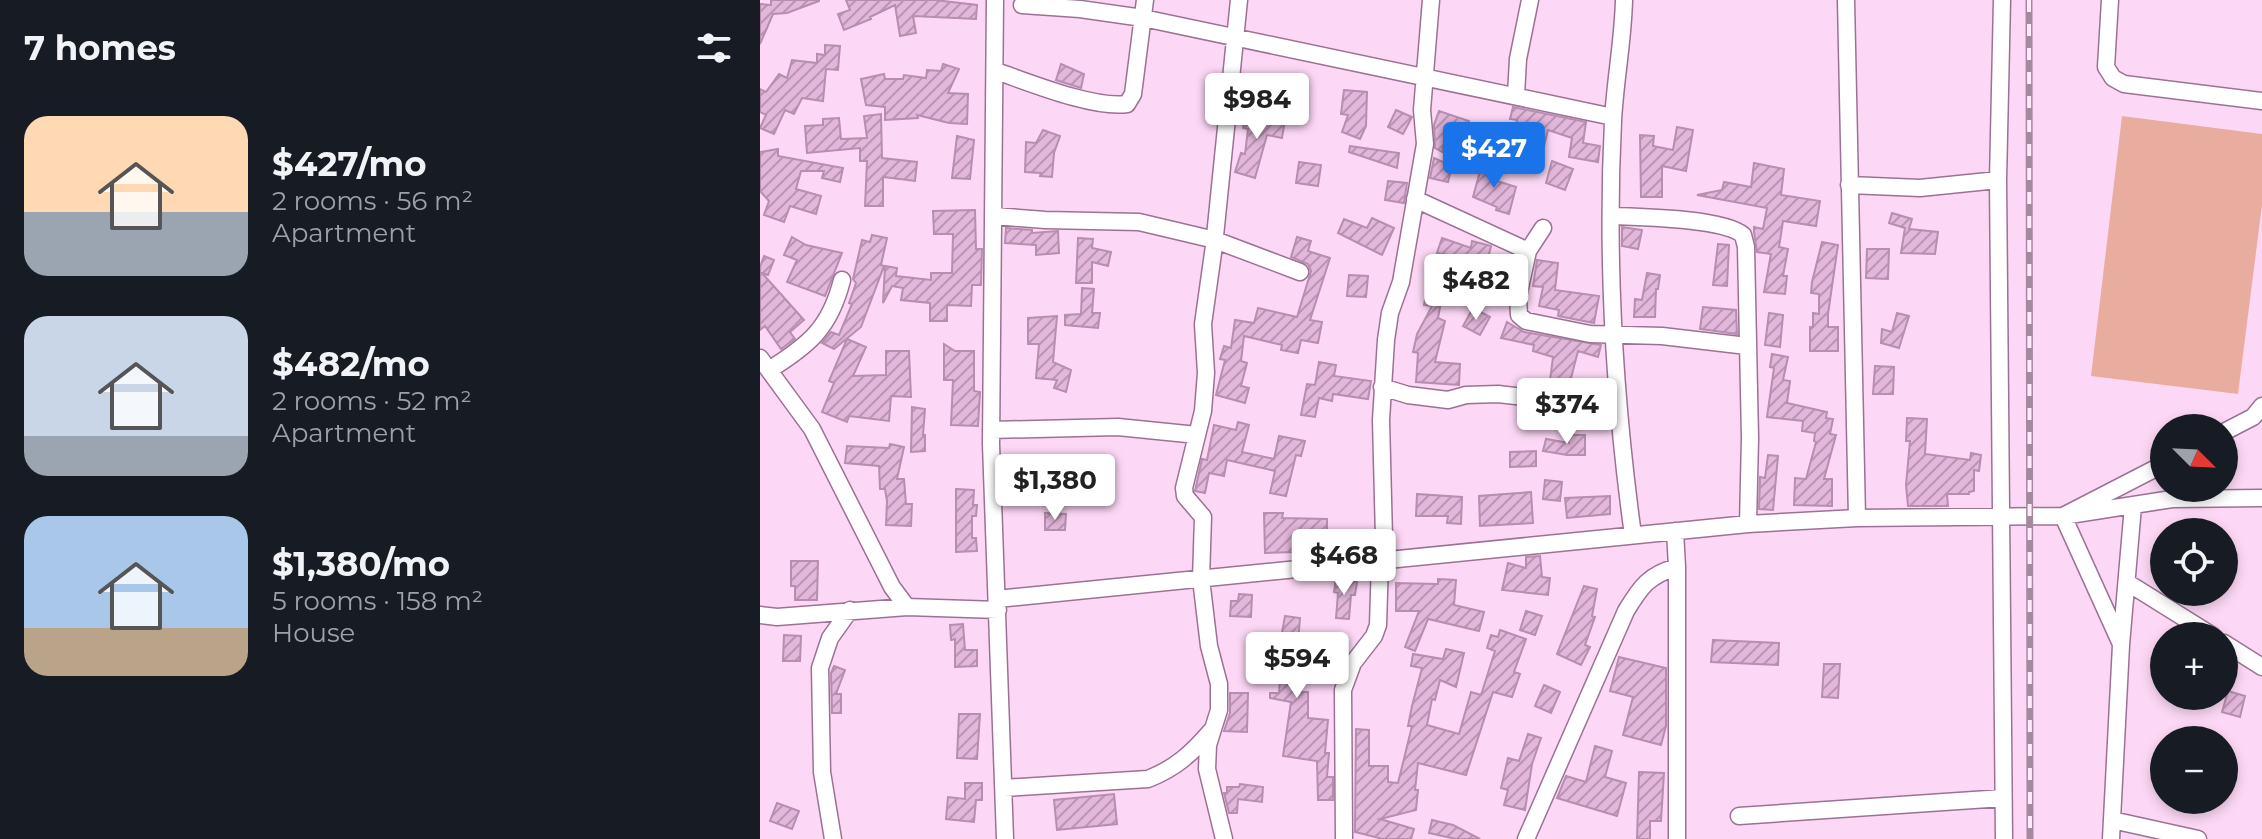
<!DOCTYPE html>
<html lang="en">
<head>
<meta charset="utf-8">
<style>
	body { margin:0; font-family:Montserrat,sans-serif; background:#242831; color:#f1f3f6; height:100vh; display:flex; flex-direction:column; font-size:30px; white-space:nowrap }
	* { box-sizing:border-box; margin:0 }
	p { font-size:26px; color:#9ea1a6 }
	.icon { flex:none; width:44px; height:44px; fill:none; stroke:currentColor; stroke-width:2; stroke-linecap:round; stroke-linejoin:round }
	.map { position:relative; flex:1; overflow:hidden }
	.panel { display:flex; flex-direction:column; background:#171b24; width:760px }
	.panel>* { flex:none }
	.needle { width:52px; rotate:114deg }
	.buttons { position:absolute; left:1390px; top:414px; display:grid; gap:16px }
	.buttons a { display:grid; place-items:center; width:88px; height:88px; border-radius:50%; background:#171b24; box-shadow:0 4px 12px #0003; font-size:40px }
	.price { position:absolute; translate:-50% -68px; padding:0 18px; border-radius:8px; background:#fff; color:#222; font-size:26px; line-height:52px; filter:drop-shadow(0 2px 4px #0008) }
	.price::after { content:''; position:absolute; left:50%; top:48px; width:24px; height:18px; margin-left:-12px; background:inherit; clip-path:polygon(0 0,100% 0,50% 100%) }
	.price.active { background:#1a73e8; color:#fff }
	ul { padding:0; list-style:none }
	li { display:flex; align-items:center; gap:24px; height:200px; padding:0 24px }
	li span { display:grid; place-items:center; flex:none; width:224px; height:160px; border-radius:24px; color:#555 }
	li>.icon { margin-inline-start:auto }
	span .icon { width:96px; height:96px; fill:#fffc; stroke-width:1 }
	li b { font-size:34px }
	h2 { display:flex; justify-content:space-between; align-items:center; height:96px; padding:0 24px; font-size:34px }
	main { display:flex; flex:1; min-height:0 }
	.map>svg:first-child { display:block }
</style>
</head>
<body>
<main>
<section class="panel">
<h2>7 homes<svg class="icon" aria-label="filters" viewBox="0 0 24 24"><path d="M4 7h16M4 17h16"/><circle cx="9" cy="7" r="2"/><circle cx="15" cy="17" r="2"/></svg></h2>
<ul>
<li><span style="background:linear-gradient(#ffd9b3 60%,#9aa5b1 0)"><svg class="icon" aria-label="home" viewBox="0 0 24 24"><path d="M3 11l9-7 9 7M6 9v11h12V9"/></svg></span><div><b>$427/mo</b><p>2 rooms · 56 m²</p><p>Apartment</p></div></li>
<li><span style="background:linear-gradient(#c9d6e8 75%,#9aa5b1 0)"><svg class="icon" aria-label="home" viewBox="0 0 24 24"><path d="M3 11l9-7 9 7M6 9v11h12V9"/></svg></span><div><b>$482/mo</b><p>2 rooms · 52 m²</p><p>Apartment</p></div></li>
<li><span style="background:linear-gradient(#a9c7e8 70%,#b9a48a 0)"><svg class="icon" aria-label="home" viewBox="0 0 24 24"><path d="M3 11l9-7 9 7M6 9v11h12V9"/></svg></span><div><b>$1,380/mo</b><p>5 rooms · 158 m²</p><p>House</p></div></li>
</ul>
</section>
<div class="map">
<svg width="1502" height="839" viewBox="0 0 1502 839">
	<defs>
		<pattern id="building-hatch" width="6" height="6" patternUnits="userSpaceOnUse" patternTransform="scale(2)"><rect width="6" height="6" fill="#e3b6db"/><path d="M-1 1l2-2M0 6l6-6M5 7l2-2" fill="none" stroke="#ba95b3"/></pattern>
	</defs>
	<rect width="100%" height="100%" fill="#fdd8f6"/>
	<path fill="#e9ada0" d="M1362,116L1502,134V205L1478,394L1331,376Z"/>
	<path fill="url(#building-hatch)" stroke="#b78db0" stroke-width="2" d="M11,0H59V1L27,13L13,14L0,44V4L11,5Z
		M86,0H175L217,5L216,19L153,16L156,33L140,36L135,5L110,17L111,19L84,30L78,14L90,10Z
		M65,45L80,46L78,70L66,69L63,101L42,98L34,114L25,110L14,134L0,128L6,115L0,112V89L6,92L19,74L27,78L32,60L57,63V54L65,55Z
		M183,64L199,69L188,93L208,94L207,124L189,123L157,115L158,118L125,120V107L106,105L101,79L124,74L125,79H143L144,75L166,78L167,70L181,71Z
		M301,64L324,74L321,88L296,80Z
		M584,90L607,92L606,126L600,139L582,132L588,115L581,114Z
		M753,107L826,122L823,143L840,146L838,162L809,157L812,138L788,130L783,150L751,143L757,120L750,119Z
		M636,110L652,117L643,134L628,127Z
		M679,111L709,121L705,131L689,125L682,152L675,148L674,125Z
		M121,114L122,158L157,162L155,181L123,177V206H105L107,161H100V148L47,153L45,126L63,125V119L79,118L81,139L107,138L104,116Z
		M485,114L525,119L522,138L507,135L495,178L475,172L481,153L485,154L488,129L483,128Z
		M917,127L933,130L926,171L902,166V197H881L880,135L894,136L893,146L913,150Z
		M283,130L300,136L294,153L292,177L280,176L281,173L265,172L266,142L276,143Z
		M197,136L214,140L210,179L192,178Z
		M590,146L639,153L637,168L589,152Z
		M18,149V156L83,168L80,182L62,178L64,171H41L36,189L61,196L56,214L30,206L24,222L4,215L9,201L0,191V152Z
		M674,158L692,166L688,182L670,178Z
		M792,161L813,169L805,190L786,183Z
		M539,162L561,165L558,186L536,183Z
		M994,163L1024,169L1021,195L1060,201L1056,226L1023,221L1019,247L1028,249L1023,276H1027L1025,294L1004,292L1011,254L997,252L994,232V227L1003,229L1007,208L937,195L962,190L964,182L991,187Z
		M722,164L733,167L731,172L739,177L737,181L756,187L749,214L736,210L737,207L713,197Z
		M628,181L647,183L644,203L625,200Z
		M215,210L216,249H222L221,285H212L211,306L187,305V321H170V303L141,300L143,288L132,286L123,303L125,266L137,268L136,276L171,280V273H192L193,234H174L173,211Z
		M1132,213L1152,219L1149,229L1178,232L1175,254L1141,253L1145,228L1129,223Z
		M612,218L634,228L622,255L578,233L584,219L607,228Z
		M862,227L882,230L878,249L862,246Z
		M246,228L272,230V233L298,231L299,253L276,255V245L245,243Z
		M112,235L127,238L121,265L124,266L101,327L74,349L62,343L71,332L79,335L92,304L89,303L96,283L93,279L102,240L110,242Z
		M32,237L46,245L82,253L65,296L27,282L37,260L24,255Z
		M537,237L551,241L548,251L570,258L550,320L562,322L558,343L541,340L538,353L521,350L522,345L484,336L481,361L487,363L481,386L489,388L485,403L456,395L465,360L460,359L464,346L471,348L475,320L494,323L498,308L537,317L551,271L548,264L531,257Z
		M318,238L333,239L332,248L351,252L348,266L332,262V283H316Z
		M682,238L711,248L712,241L731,246L727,262L677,253Z
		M1062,242L1078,245L1068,314V327H1078V351H1050V327H1053V313L1059,314V294L1051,293L1052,282Z
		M958,244L969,245L967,286L953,285Z
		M1107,249H1129L1128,279L1106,278Z
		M4,256L14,260L8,275L2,273L44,320L30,332L35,339L21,349L5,326L0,330V267Z
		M777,260L798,263L795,290L839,296L834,323L798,316L799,310L779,306L783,287L773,286Z
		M706,272L730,283L725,295L700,285Z
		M887,273L900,275L898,289H896L895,317H874L875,299L882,300Z
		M589,275L608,276L606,297L587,296Z
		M322,288L334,289L332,313H340L338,328L305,325V315L321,314Z
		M667,290L683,291L678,318L685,321L675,362L700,364L699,385L656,382L658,353L653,352L657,334L672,306L664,305Z
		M943,307L976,310L977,334L940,329Z
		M713,308L730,317L720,335L703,326Z
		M1009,313L1023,315L1020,347L1005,345Z
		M1137,313L1149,316L1139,348L1121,343L1122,329L1132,332Z
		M297,316L293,362L311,370L306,392L294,388L297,380L276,378L279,344H268V318Z
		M747,322L764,332L841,345L838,357L818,351L809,386L830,387L829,399L788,396L793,357L773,351L774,345L741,338Z
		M87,339L106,347L93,376L126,375V351H149L151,397L131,396L129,421L89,416L87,422L62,412L74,383L69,381Z
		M184,344L195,351H214V391L220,392L218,426L191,425L193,380H184Z
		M1012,354L1028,357L1023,380L1030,381L1027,403L1067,412L1066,418L1073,419L1070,434L1076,435L1064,479H1072V506L1034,505L1035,478L1046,479L1056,442L1054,441L1055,433L1042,431L1043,421L1007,417L1014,368L1010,367Z
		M559,362L576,365L574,376L611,381L608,399L573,394L572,401L559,398L555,417L541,415L547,384L555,385Z
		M1115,366L1134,367L1133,394H1113Z
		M152,407L165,409L163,435H165V451L151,452Z
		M1147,418L1167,419L1165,454L1210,460L1211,453L1221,455L1219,471L1214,470V491L1209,492V494H1187L1188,506H1148L1146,485L1150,441H1146Z
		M478,422L489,425L482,452L514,459L519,436L545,441L541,456L536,455L526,496L510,493L515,471L467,460L464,476L449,473L445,493L435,491L442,459L447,460L454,425L476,430Z
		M809,435H825V455H807L783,451L786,439L809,443Z
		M130,444L144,447L137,479H144L146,504H152L151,526L126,525L127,501L125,489H120L119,466L85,463L87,446L129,448Z
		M776,451V466L750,467V452Z
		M1008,455L1018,456L1013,510L999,509L1000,477L1005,478Z
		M785,480L802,482L800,501L783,499Z
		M253,483H277V501L254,502Z
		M196,489L214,490L213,505H217L216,516H212V538H216L217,551L196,552Z
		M771,492L773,523L720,526L719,496Z
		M657,494L702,497L701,524L687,523L688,516H656Z
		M850,496V514L807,518L805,498Z
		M285,513L306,514L305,530H285Z
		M504,513H523L522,518L567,519V543H535L536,552L505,553Z
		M780,556L782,577L790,578L788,595L742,590L748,563L766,568V557Z
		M31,561H58L57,600H35V586H31Z
		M576,579L597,582L595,595H591L589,619L576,618L578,593L574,592Z
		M678,579L696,580L694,605L724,612L719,631L668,619L655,651L645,647L659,611H636V583L678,584Z
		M824,586L837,589L832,616L835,617L825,645L830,647L821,665L797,654Z
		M479,594L492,595L491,617L470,616L471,601H478Z
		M766,611L782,616L775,635L760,630Z
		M525,616L540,618L538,642L547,644L548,648L570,653L567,667L544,663L543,666L538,665L535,692H548V718L568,720L565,753H569L567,777H573V800H558L557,761L523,756L531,702L510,698V693H519L520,679L487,675L490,651L518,654Z
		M203,624L205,650H217V666L195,667V639L191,640L190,625Z
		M740,630L766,639L754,672L760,674L752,697L733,692L706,775L658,763L655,790H658L656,810L620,819L654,829L651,839H623L595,832L596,729L609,730V766H628V782L638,783L652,726H648L652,706L662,668L651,666L653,654L683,659L686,649L704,653L696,687L680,680L675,700L672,699L667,725L699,734L711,692L721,695L735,651L727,648L731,635L738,637Z
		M24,635L41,636L40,661H23Z
		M953,640L1019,643L1018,665L951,662Z
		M859,657L906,668V726L901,745L863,735L873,697L850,691Z
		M1064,664H1080L1078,698L1062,697Z
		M74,666L85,670L76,694H81V713H72L71,673Z
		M784,685L800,692L791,713L775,706Z
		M1468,691L1485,696L1480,717L1462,712Z
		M470,693H488L487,732L464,731L470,713Z
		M199,714H220L217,759L197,758Z
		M768,734L781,738L772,764L765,810L744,805L748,790L741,788L748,758L759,761Z
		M835,746L852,751L845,777L866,783L857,816L797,798L806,776L826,782Z
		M879,772L904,773L901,821H890V839H877Z
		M205,783H222V800H216L214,822L186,819L188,797L205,799Z
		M480,784L503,787L502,802L478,799L477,813H469L464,793H467V787H479Z
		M354,794L357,824L297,830L294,800Z
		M17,803L39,811L32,829L10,821Z
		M672,820L693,825L720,839H696L669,833Z"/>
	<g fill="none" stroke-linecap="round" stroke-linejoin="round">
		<defs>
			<path id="minor" d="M235,0L231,444L245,839
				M864,0C863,41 855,81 853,121C846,260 854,397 873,535
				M1086,0L1097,518
				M1242,0L1238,180L1244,839
				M1350,0L1346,67L1353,78L1364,84L1502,101
				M262,5L320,9L383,18L853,117
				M236,71C268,82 334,109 367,104L373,94L385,0
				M756,95L758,59L770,0
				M1089,185L1160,188L1238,180
				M655,199L768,251
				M234,216L285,220L379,222L455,240L540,272
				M851,216C879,217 963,218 983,235L986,247L990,438L988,524
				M783,228L768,251L758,297L759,315L766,321L830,334L902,336L987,346
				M0,358L52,429L132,587L147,607
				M9,370C49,345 70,328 82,280
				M622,387L648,395L688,400L706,395L738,394L772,398
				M231,430L358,427L437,435
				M1464,432L1493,417L1502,406
				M915,531L917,567V839
				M1368,583L1453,636
				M237,599L988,524L1097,518L1303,516L1412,499L1502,498
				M0,615L17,617L147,607L238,610
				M1464,643L1502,667
				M1361,644L1303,516L1404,464
				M244,788L388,779C416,768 432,753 451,731
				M979,816L1243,798
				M1352,820L1438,839
				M73,839L62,772L60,668L70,638L90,610
				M464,839L447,769L448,745L459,710V684L449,646L441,579L443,517L425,496L424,488L443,411L446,373L443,324L454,246L479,0
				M584,839L583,690L593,663L614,636L618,625L620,561L624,538L621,420L626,340L630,313L641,282L665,144L662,110L671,0
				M766,839L866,611C881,586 889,575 917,567
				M1351,839L1361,645L1373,506"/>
		</defs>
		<use href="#minor" stroke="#9b7294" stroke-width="19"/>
		<use href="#minor" stroke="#fff" stroke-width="16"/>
		<defs>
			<path id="rail" d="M1269,0L1270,839"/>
		</defs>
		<use href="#rail" stroke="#a5899f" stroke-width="7"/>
		<use href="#rail" stroke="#ffecfb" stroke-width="4" stroke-dasharray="12" stroke-linecap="butt"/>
	</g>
</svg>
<div class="buttons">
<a><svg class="needle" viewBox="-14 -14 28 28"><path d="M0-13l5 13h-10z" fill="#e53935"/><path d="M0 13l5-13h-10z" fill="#9ea1a6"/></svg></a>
<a><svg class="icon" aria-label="locate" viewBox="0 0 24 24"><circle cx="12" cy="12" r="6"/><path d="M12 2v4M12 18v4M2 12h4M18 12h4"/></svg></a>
<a>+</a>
<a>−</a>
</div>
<b class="price" style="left:497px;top:141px">$984</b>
<b class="price active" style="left:734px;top:190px">$427</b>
<b class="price" style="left:716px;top:322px">$482</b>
<b class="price" style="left:807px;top:446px">$374</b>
<b class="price" style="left:295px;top:522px">$1,380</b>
<b class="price" style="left:584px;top:597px">$468</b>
<b class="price" style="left:537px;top:700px">$594</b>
</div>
</main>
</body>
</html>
